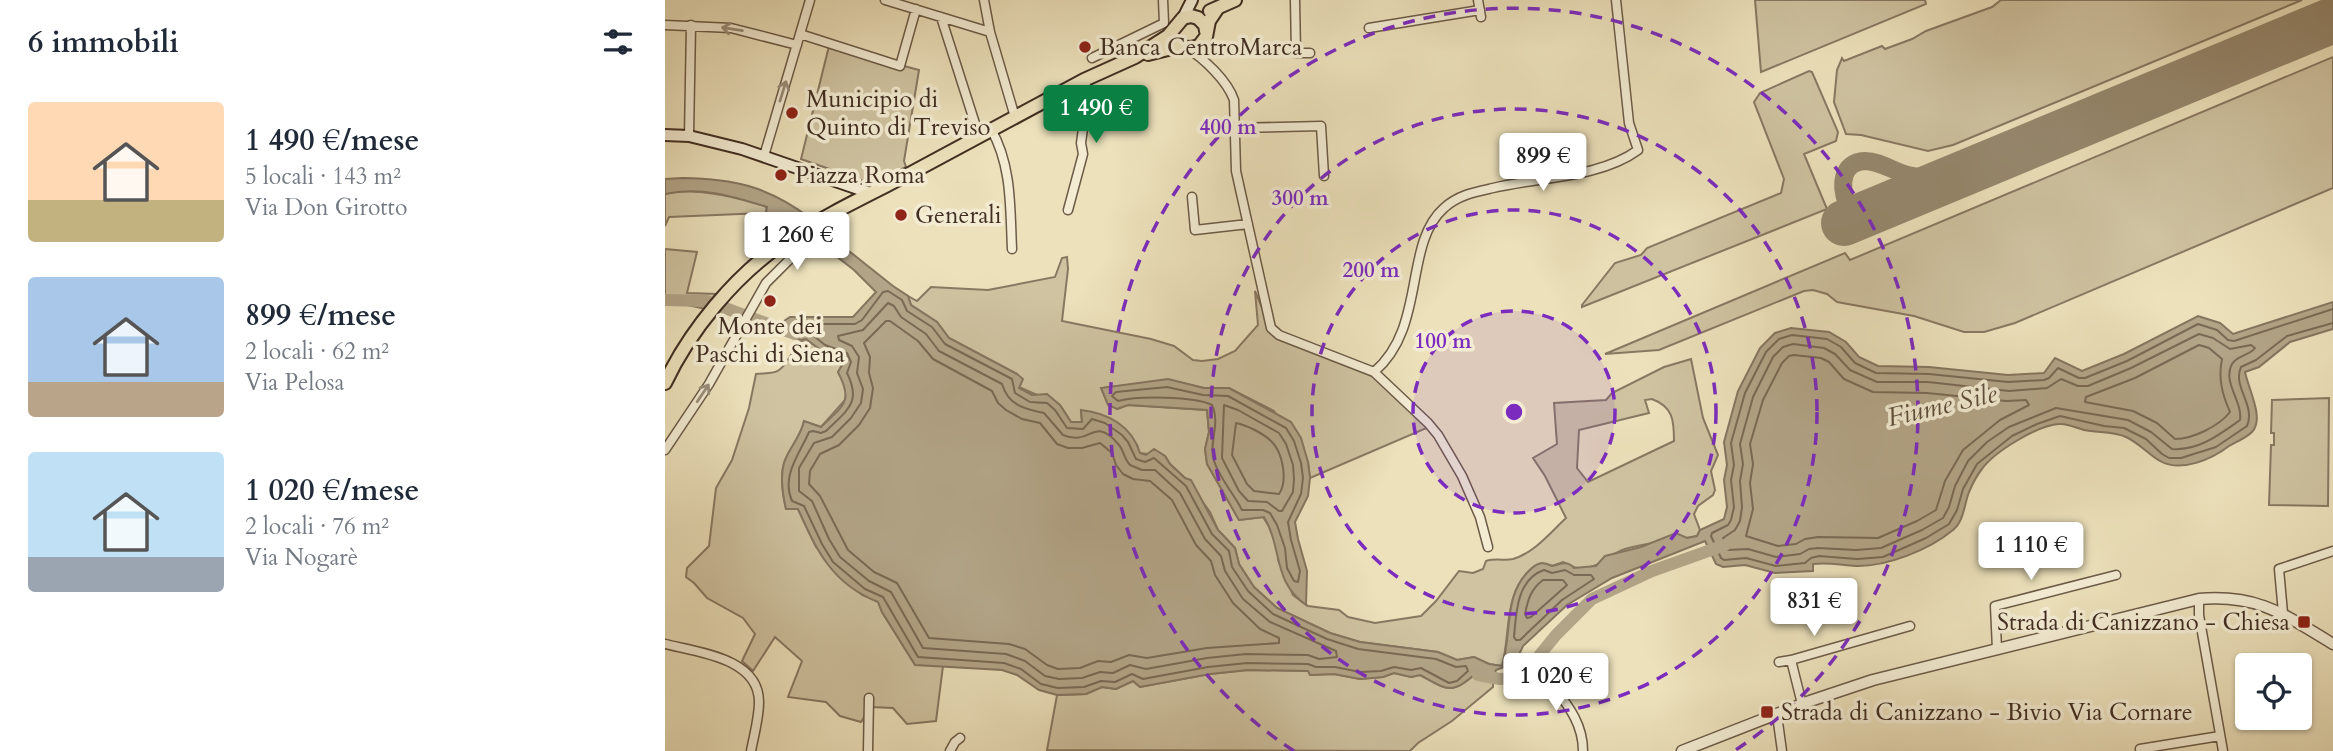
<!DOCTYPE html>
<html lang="it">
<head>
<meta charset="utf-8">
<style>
	body { margin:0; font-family:Cardo,serif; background:#f2f2f3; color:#1f2937; height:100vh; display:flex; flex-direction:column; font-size:26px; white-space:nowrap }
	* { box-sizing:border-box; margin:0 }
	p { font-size:23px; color:#747a83 }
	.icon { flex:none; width:38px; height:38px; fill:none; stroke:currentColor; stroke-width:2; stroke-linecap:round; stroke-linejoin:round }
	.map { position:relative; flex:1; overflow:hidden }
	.side { display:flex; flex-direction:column; background:#fff; width:665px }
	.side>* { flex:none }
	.tools { position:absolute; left:1570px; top:653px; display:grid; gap:14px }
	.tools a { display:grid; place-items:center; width:77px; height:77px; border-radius:7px; background:#fff; box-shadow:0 2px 5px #0004; font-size:35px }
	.price { position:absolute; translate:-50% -60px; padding:0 16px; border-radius:7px; background:#fff; color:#222; font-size:23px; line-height:46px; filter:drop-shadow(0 2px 4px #0008) }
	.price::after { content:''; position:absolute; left:50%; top:42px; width:21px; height:16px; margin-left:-10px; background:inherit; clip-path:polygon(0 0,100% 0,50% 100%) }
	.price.current { background:#0b8043; color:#fff }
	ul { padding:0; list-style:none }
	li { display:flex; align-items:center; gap:21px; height:175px; padding:0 28px }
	li span { display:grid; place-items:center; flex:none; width:196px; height:140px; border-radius:7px; color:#555 }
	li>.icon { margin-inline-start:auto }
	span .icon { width:84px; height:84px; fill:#fffc; stroke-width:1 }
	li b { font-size:30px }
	h2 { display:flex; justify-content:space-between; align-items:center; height:84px; padding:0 28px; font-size:30px }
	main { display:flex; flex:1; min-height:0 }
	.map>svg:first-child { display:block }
</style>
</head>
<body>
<main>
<section class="side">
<h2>6 immobili<svg class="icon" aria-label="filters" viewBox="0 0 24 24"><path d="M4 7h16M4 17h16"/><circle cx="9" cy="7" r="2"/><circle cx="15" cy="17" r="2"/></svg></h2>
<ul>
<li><span style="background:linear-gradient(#ffd9b3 70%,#c2b280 0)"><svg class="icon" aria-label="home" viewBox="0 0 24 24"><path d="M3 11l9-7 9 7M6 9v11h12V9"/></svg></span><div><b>1 490 €/mese</b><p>5 locali · 143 m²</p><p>Via Don Girotto</p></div></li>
<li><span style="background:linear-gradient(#a9c7e8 75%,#b9a48a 0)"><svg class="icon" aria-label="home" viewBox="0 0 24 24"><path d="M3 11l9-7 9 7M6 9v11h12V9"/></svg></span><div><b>899 €/mese</b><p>2 locali · 62 m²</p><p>Via Pelosa</p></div></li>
<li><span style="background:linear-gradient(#bfe0f5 75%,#9aa5b1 0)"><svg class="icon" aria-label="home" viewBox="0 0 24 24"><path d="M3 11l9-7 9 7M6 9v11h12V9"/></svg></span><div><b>1 020 €/mese</b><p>2 locali · 76 m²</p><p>Via Nogarè</p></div></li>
</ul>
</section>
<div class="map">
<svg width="1668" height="751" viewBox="0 0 1668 751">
	<rect width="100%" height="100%" fill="#ece1bb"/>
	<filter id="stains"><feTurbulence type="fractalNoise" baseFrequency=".00286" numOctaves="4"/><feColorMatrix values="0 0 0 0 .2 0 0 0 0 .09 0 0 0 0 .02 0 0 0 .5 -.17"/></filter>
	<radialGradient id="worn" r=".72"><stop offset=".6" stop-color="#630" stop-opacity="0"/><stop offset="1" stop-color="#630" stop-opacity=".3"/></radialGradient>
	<path fill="#cfc3a1" stroke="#887862" stroke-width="2" fill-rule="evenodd" d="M1090,0H1260L1261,4L1096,72Z
		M1336,0H1637L1288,145L1263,151L1196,135L1181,134L1169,102L1172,70L1177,58L1179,61L1217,46L1220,49L1247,39L1261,31L1327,7Z
		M164,46L254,70L239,161L241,167L207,184L136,159Z
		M1668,57V188L1350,323L1319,332H1299L1249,316L1172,302L1162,294L1148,290L1139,291L994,350L940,354L1180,253L1185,260Z
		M1144,71L1147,72L1173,132L1171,141L1139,154L1162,209L917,307V305L950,263L976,255L982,248L1116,193L1119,179L1089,102L1095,93Z
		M12,191C47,191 70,197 102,207L101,213L4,217L0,226V194Z
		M0,249L32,252L22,293L52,294L40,309L23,305H0Z
		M402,257L403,269L397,321L486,339L509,346L528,360L537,361L553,359L570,351L593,325L590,291L605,327L704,369L764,427L645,478L643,462L609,411L564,388H539L503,380L437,388L452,409L463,405L542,410L544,432L540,449L542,464L574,520L598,517L605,528L613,550V560L628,595L643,606L674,610L683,617L710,623L756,616L771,601L794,571L808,573L818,569L821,561C831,558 840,561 848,559C869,553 886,532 901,518L880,476L868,458L892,444L889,403L941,400L947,393L999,367L1026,359L1038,418L1053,455L1046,471L1050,490L1048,495L1033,506L1029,514L1035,530L1032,536C1008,541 983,542 960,549C945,554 935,567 919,568C911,569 906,566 898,562L887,566C879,562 874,562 867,568C838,593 846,632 837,666L824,664L809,657L792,660L773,652L695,642L665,633L612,608L589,587L574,564L570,548L553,530L545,512L520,478L505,464L500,456L474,453L472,445L416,411L417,422H406L395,405L354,387L352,374L284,338L272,322L246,305L243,296L252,301L266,287L323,290L390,277L397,258ZM987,399C1008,407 1009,420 1009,441L923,482L912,468L914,430L984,413L980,400Z
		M141,339L157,351L177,358L179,362L173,372L182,389L180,400L156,427L139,421C136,437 124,448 119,463C115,476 118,496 121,509H133L151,547L197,595L213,601L217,612L250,664L278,666L271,721L242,724L228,708L206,707L196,722L175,716L161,702L123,697L137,661L110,637L88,671L77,661L90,634L78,618L42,598L29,583L21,577L22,568L44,546L51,488L67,460L84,408L91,374C99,373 109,374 114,370C126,362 128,343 141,339Z
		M1664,398L1663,506L1604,505L1606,445H1609V433H1606L1607,400Z
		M583,670L644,671L645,675L669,674L695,679L718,677L729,673L746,677L755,675C781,689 786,696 810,674L817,676L820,681H828V687L787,721L753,743L745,751L382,750L392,695L421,694L437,687L451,689L468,681L475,687L545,674Z"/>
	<path fill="#b2a487" stroke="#85755f" stroke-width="2" d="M18,178C70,179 101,186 144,217L131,224L101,212L102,207C68,196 35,186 0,194V179Z
		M155,228L228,286L243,296L246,305L272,322L284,338L352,374L358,379L354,388L367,395L382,394L395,405L406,422H417L416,410C443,413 467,426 475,453L481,455L489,449L500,456L505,464L520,478L526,480L553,530L570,548L574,564L589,587L612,608L665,633L695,642L773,652L792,660L809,657L824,664L837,666C848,632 837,594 867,568C874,562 879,562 887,566C896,564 902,560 909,568L931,566L940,556L976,547L1011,533L1022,538L1032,536L1035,530L1059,519L1062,507L1059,480L1062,465L1059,442L1073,391L1095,348L1110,333L1126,328L1164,332L1181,342L1194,357L1213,366L1264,367L1343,375L1379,373L1390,358L1417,371L1459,354L1533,316L1555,323L1568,334L1668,302V329L1625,342L1594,367L1580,372C1583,388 1600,419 1587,432C1581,438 1571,442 1564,446C1547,459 1516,473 1495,461C1483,454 1474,443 1461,437C1449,431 1432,433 1419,430C1412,428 1401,423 1394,424C1373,425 1329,452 1317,469C1312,475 1307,485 1304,492C1299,505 1299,521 1288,530C1264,550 1221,567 1190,566C1176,565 1162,562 1148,564V571L1110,573L1080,565L1058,567L1051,564L1040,541L947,578L902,605L858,646L850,663L831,670L828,681H820L817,677L810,674C786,696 781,689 755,675L746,677L729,673L718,677L695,679L669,674L645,675L643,671L583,670L545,674L475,687L468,681L451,689L437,687L421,694L392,695L374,690L352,675L337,670L250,665L217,612L213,602C167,584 152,551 133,509H121C118,496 115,476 119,463C124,447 136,437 139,421L156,427C178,405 189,403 173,372L179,362L177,358L157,351L141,339L136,340L116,334L119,321L125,317H188L211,292L189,270L149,239L145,233Z
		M503,379L539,388H564L626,422L636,438L643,462L645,478L643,496L630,522L633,539L642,571L641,605C607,581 618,549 599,517L574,520L542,464L540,449L544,432L542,410L463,405L452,409L443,405L436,388Z"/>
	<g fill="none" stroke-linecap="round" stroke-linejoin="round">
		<path stroke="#7a6954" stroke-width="2" d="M223,291L237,300L242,311L267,327L280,344L347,379L350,393L365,402L382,403L390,410L402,428L418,429L427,419L440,423L457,435L463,442L471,459L480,462L489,458L521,486L547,534L564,551L567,567L583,591L608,614L662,639L693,649L771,659L791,667L801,666L803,671L792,681L784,683L756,668L746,670L729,667L716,671L695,672L670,667H651L643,664L582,663L543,667L478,679L467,674L450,682L436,681L419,687L393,688L376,684L356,669L339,663L253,657L218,597L200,589L168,562L157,544L139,506L127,501C116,476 134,455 144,432L148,431L156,433L161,431C182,410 197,403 182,373L186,362L182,353L160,345L145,333L127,331L126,326L129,324H190L197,320L218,292Z
			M223,303L229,306L236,317L261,334L274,351L337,384C343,405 359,409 379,413L398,435C427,447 428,414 454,445C459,451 459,459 465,465L477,470H490L515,493L540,539L556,556L560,571L578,599L605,622L671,651L672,657L654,659L643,655L581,654L542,658L481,669L465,665L448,673L435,672L417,678L394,679L380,676L360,661L341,654L258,648L226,592L204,581L175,557L164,539L147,501L134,491V468L149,443L167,437L186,418L196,403L198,389L192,373L194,357L187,346L174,340L173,336L198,330Z
			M1668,309L1569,341L1563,340L1552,330L1533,324L1462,361L1420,378H1414L1393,368L1384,378L1379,380L1343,382L1264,374L1211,373L1190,363L1176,347L1162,339L1127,335L1114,339L1101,352L1080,393L1066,443L1069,465L1066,480L1069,507L1066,520L1063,525L1047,533L1046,536L1056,558L1059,560L1081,558L1111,566L1140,563L1146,558L1154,556L1192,559L1218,557L1261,538L1284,524L1292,510L1298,489L1312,464L1347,436L1372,424L1395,416L1439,426L1459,428L1481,439L1497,454L1504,458H1516L1551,447L1582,426C1591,405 1567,387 1576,367L1591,360L1622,336L1668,323
			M221,321H225L253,341L268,359L327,391L333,403L341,410L357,419L375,423L392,444L403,448H417L435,443L447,453L451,465L458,474L468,479L485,481L507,500L531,545L546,561L550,575L568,603L595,629L614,638V643L542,648L482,658L464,655L446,662L433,661L415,668L393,669L382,665L360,649L344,644L264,638L232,583L209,572L183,550L155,496L144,484L145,471L155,454L174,445L194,425L205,408L208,388L204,373L205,357L199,343Z
			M1534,334L1548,338L1565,349L1586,345L1590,348C1584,356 1572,355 1567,364C1557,382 1578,402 1575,420C1555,434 1534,451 1507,449L1486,432L1463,420L1391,408L1344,427L1322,442L1303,461L1290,486L1284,507L1278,518L1257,530L1216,548L1191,550L1153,548L1144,549L1135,554L1111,557L1083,549L1063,550L1058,538L1070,530L1075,521L1077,507L1075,481L1078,464L1075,444L1088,397L1108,357L1118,347L1128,344L1159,348L1170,354L1185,370L1212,382H1263L1344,391L1382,388L1396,379L1413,386H1423L1466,368Z
			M1534,345L1544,348L1557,359C1553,378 1557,394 1565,412C1554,426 1528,439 1510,439L1492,423L1468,411L1420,402L1421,397L1470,378Z
			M1129,355L1156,358L1164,362L1179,379L1208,392L1262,393L1341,401L1361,400L1364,405L1335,420L1298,450L1280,481L1271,510L1252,521L1213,538L1153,537L1140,539L1131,544L1113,546L1081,536L1088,509L1085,483L1088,464L1085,444L1098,400L1117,363L1124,356Z
			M502,387L538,395L563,396L621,428L629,441L636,463L638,478L636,494L623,522L626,540L635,571L633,582L629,581L622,568L620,548L612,525L605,513L598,510H577C569,494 555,479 549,461C543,444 556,424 547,405C529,396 472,396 453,401L447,396L451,392Z
			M559,405L573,410L614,433L621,444L628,465L629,479L628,492L617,511H614L602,502L583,501L574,491L557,458Z
			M571,423C581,425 598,433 606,441C618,452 623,481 614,494L589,491L582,484L567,455Z
			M879,570L887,573L900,570L909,575H926L929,579L897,600L855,640H851L849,637C851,613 852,579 879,570Z
			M878,580H898L902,585L866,617L862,618L860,614C863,599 866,589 878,580Z"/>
		<path stroke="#b2a487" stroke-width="12" d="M0,300L41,301L130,334
			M813,675L835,679L856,678L891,635L927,599L987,571L1060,545"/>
		<path stroke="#96886e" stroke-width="18" d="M1208,211L1198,212L1182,203C1175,186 1176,162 1200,161C1216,161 1232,174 1248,176C1265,179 1281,176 1298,174"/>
		<path stroke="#96886e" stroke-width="46" d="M1179,223L1668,20"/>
		<defs>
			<path id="minor" d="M220,0L325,32
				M319,0L325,32L350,117
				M630,0L631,53H645
				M813,0L816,17
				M276,17L314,136
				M0,25L66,28L132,45
				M704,28L815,10
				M135,34L235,66L251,9
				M522,48C539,59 562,80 569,100L571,171L606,328L614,335L709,372L763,423L773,435L797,476L815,517L823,547
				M427,58L499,23L498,0
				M569,128L656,126L659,176
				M326,129C347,166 345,207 347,249
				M24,136L26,25
				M99,156L145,0
				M527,197L530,230L583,224
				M403,210L418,154L416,143L423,92L419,80
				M709,372C762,327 738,244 779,208C793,195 810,192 828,188C873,177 935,178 973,150L964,123L951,0
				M0,450L44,384L101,283L139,245L133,235
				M1534,599V615L1558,751
				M1618,613L1614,569L1668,551
				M0,644C32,652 94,658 94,702C94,718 89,735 86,751
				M1332,649L1330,606L1451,575
				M1114,662L1126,660
				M889,688C905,707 918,726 918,751
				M1137,704L1126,660L1245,626
				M1112,715L1117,751
				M1475,749L1555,736
				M203,751L204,698
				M285,751L290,742L295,738"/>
			<path id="tertiary" d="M1017,751L1145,701L1208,680L1534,599C1594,594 1620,615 1668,644"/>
			<path id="secondary" d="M518,18L527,0
				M0,135L24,136L77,149L205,193"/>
			<path id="primary" d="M545,11L570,0
				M483,54L511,47L526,48L534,46L541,37L544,21L552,9
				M0,383C25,330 70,276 118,243C158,216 203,195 246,173L419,80L470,57L503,36L518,18L526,16L533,18L540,25L541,31"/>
		</defs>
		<use href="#minor" stroke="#6c5b48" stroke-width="11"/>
		<use href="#tertiary" stroke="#6c5b48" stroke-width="13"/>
		<use href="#secondary" stroke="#412e22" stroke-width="14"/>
		<use href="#primary" stroke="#412e22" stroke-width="16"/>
		<use href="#minor" stroke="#f3ecd3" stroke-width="8"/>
		<use href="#tertiary" stroke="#f3ecd3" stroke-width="10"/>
		<use href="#secondary" stroke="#f3ecd3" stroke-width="10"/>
		<use href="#primary" stroke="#ece1bb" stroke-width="12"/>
	</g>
	<defs><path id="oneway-shaft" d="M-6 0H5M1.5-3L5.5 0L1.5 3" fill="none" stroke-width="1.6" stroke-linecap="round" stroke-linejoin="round" transform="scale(1.75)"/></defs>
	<g stroke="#9a8d7a">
		<use href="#oneway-shaft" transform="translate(67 29) rotate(-171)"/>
		<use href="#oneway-shaft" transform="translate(118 91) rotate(-73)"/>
		<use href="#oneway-shaft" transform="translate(38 393) rotate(-56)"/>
	</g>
	<circle cx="849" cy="412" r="101" fill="#7b2cbf" fill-opacity=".12"/>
	<g fill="none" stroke="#7b2cbf" stroke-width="3.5" stroke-dasharray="12 9">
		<circle cx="849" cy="412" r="101"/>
		<circle cx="849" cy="412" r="202"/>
		<circle cx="849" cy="412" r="303"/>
		<path d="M629 751A404 404 0 1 1 1069 751"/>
	</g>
	<g fill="#8f2418" stroke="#f3ecd3" stroke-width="2.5">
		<circle cx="420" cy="47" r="7"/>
		<circle cx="127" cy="113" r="7"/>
		<circle cx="116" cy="175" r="7"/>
		<circle cx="236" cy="215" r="7"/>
		<circle cx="105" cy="301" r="7"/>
		<rect x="1632" y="615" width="14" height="14" rx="3.5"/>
		<rect x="1095" y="705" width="14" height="14" rx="3.5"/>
	</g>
	<g text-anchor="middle" stroke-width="7" stroke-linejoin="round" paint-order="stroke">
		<g font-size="24" fill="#412e22" stroke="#f3ecd3" text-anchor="start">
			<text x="434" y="55">Banca CentroMarca</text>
			<text x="141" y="107">Municipio di<tspan x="141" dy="28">Quinto di Treviso</tspan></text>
			<text x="130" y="183">Piazza Roma</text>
			<text x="250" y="223">Generali</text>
			<text x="105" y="334" text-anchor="middle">Monte dei<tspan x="105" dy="28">Paschi di Siena</tspan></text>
			<text x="1625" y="630" text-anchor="end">Strada di Canizzano - Chiesa</text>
			<text x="1116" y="720">Strada di Canizzano - Bivio Via Cornare</text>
		</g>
		<g font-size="26" font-style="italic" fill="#5d4c3b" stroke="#f3ecd3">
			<text transform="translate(1277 405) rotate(-13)" y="9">Fiume Sile</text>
		</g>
	</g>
	<circle cx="849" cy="412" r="10" fill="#7b2cbf" stroke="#f3ecd3" stroke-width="3.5"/>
	<g font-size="21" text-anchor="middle" font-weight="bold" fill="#7b2cbf" stroke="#f3ecd3" stroke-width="7" stroke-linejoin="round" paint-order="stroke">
		<text x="563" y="134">400 m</text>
		<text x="635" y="205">300 m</text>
		<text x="706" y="277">200 m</text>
		<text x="778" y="348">100 m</text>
	</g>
	<rect width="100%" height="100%" filter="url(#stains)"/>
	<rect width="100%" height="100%" fill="url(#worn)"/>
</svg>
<div class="tools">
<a><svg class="icon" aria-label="locate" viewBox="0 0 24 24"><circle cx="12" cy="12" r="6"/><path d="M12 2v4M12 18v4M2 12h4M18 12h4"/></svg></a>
</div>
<b class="price current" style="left:431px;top:145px">1 490 €</b>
<b class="price" style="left:878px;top:193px">899 €</b>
<b class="price" style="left:132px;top:272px">1 260 €</b>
<b class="price" style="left:1366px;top:582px">1 110 €</b>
<b class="price" style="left:1149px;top:638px">831 €</b>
<b class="price" style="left:891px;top:713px">1 020 €</b>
</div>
</main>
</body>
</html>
